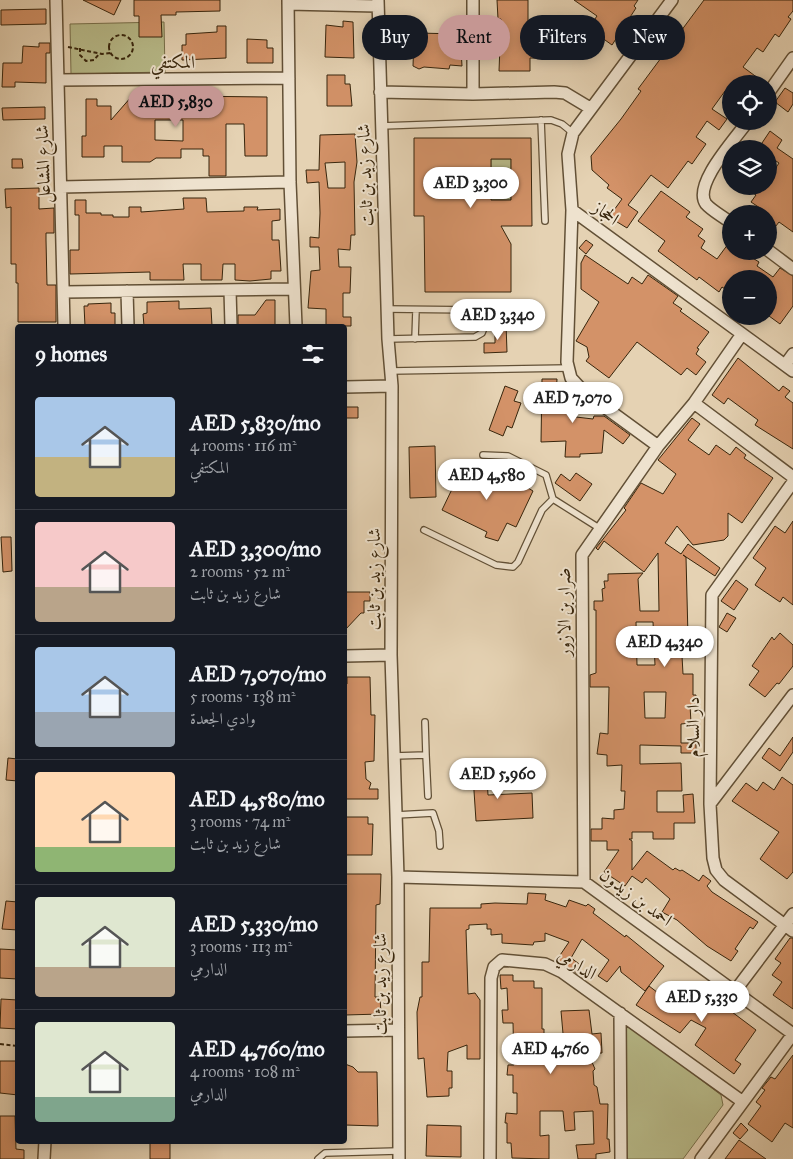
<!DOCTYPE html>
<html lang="en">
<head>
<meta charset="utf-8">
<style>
	body { margin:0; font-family:"IM FELL Great Primer",Amiri,serif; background:#20242c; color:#f1f3f6; height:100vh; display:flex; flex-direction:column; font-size:19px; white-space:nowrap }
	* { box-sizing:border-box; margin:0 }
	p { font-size:16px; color:#9ea1a6 }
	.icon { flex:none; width:28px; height:28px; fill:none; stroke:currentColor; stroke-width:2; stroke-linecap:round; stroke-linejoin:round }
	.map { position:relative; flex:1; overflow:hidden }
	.side { position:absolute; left:15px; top:324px; width:332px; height:820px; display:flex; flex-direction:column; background:#171b24; border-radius:5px; box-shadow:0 2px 12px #0003 }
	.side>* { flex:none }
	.top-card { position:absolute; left:362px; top:15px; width:355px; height:45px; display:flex; gap:10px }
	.controls { position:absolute; left:722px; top:75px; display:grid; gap:10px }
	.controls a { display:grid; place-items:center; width:55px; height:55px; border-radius:50%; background:#171b24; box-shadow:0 2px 12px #0003; font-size:25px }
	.price { position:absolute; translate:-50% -42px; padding:0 11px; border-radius:18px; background:#fff; color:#222; font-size:16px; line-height:32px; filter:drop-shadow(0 1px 2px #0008) }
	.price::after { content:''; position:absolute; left:50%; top:30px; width:15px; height:11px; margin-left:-8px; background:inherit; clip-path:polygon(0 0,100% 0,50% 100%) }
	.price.current { background:#c59692; color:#111 }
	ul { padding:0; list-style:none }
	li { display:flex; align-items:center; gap:15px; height:125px; padding:0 20px }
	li+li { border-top:1px solid #363941 }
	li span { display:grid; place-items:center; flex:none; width:140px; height:100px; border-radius:5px; color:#555 }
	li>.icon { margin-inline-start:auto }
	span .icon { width:60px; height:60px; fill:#fffc; stroke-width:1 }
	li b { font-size:21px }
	h2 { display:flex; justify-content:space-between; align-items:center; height:60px; padding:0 20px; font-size:21px }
	.chip { padding:0 18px; border-radius:22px; background:#171b24; box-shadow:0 2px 12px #0003; font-size:18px; line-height:45px }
	.chip.current { background:#c59692; color:#111 }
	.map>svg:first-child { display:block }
</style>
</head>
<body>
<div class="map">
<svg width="793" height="1159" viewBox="0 0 793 1159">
	<rect width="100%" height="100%" fill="#e5d2b3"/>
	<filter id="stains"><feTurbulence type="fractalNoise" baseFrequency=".004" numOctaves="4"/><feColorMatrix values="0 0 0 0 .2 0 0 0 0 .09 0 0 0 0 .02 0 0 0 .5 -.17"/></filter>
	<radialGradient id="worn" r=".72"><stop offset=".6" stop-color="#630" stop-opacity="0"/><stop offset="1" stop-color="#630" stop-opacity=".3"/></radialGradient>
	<path fill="#b8bb8a" stroke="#78704b" d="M164,22L165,72L71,74L70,24Z
		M491,159H511V200H491Z
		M627,1024L721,1095L723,1105L683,1159H622L623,1031Z"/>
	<path fill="#d39268" stroke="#37250c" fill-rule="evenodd" d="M83,0H121L114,15Z
		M134,0H220V11L176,12V15H161L162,37H139V16H134Z
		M497,0H528V24H542L543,30L588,29L597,16L574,0H638L634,6L636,8L612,45L598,35L587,57L579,53V59L530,58V71H499L501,19H498Z
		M704,0H793V11L788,17L791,19L779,37L775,34L763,52L757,48L743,67L766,84H731V96L725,91L712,109L727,119L719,130L707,121L696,137L706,144L692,164L688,161L668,188L651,175L628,205L638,212L627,228L609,217L622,199L607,188L609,185L592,170L591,156L621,119L641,91L638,89Z
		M46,9V24L1,25V10Z
		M343,21L353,22L354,58L325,57L326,25L343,27Z
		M217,26H226V58L182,60V45H186V34L217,32Z
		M417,33L460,34L462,66L450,65L449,69L424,67L419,69L413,66L414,37Z
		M247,39L267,40V48H273V63H247Z
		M39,43H50V53H46V83L15,82V87H2L3,63H22L23,46L39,47Z
		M327,75H345V84H350L352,106H327Z
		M785,88L793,93V104L788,112L775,102Z
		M140,93L145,98L153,100L181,99V96L267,97V156H245L244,124H226V176H209V156H203V149H181V158H156L150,162H122V146H104V157H82V136H86V99H97V106H111V120L132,96L135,99ZM155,120H183V141L155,140Z
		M45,107V119L3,120L2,108Z
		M770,131L782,140L777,148L793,159V232L779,222L769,235V214L751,202L756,195L743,186H769V178L779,163L770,157L769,159V149H758Z
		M355,134L357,162L354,182L355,235H351L350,250L338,249L339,267H351L350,293H343V317H351V326H326V309L308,308L311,271L320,270L319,247H310V237L319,238L320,213L319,182L307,183L306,170H319L320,135ZM345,162V188H328L325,163Z
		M414,138H531L532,226H501L511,244V292H425L424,216H414ZM491,159H511V200H491Z
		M12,159H22L23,168H12Z
		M39,188V209L54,208V233H46V240L47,285H56V322H18V283H16V264H11V207L6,208L5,189Z
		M661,191L690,212L686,217L703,229L698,236L705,241L701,248L717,259L731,240V251H739L749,259L751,257L759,262L757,266L773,277L780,268L793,276V306L780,324L769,316V279H731V293L722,287L719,292L699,277L697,280L658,251L665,241L638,221Z
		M183,198H206L207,212L244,211V207H258L257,210L280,209V220L272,221V240H279L281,271H271V279L250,281L235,280V264H223L222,280H201V264H183L184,280H150V272L70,274V250H79V215H75V200H86V213H101V215H113V217H129V207H141V212L184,209Z
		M586,240L593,245L586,254L579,248Z
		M585,255L628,284L632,277L642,284L648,275L678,296L673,303L682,309L680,311L709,332L697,348L699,349L696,354L706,362L696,375L687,368L681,375L637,342L609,378L586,361L589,357L587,347L576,341L599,302L581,289V263Z
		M266,300H275V326H238V315H255Z
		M179,301V309L211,308L212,326H144L143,314L147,313V302Z
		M111,303V313H115V326H85L84,306H88V304Z
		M495,324H506L507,352L484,353V343H495Z
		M738,358L779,391L783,386L790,391L785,397L793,403V449L755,425L758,420L728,398L724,404L712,395Z
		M542,379H557L556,397L575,396L576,417L593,419L594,416H604L630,435L623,444L604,430L602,453L580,454V457H565L566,441L541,442Z
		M505,386L518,391L514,401L521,403L512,428L507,426L503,436L489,430Z
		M345,407H358V418H345Z
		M692,418L700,424L688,440L709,455L716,445L730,455L736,447L746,455L744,458L773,478L742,523L728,513V536L724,540L693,545L677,526L665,543L681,554L688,544L720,568L715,576L683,555L686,557L688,637V656H682L683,674H693V695H696V705H690L691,723L681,724V743H696V753H681V746L640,745V764L681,763L682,791H657V812H684L683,795L693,794L695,823H674V839H653V832H632V839H629L632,841V870L647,851L673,870L675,868L680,871L682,870L699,881L703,875L711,881L707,886L712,892L758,922L753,929L750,927L735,949L738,951L731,961L707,946L677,920L662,912L670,899L646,878L642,883L632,876L625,886L604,872L619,850H607V841H591V829H602V818L614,819V810L624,809L625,791H621L622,765L607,766V755L597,754L600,733L608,734L609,687H590V675L596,673V610H594V601H603L602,589L605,588L604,581H608V574L643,573L638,579L640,611H659L658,553L644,572L604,541L598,550L596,548L626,510L624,508L641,483L663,494L676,474L658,460ZM636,622H653L655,665H637ZM644,692H666L665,718H645Z
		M435,446L436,497L410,498L409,447Z
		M465,462L515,486L520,483L533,491L516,527L507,523L498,541L485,537L487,532L442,510Z
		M576,473L592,484L580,501L555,483L561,474L570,481Z
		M793,521V605L783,597L780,602L755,585L766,568L753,558L775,526L785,533Z
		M1,537H11L12,571L3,572Z
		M736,580L748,589L734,610L721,601Z
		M345,592H370V601H364V613H361L345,630Z
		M727,613L736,618L727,632L719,627Z
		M780,633L793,645V666L779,684L777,683L765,697L749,685L759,671L752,666L772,637L774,640Z
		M347,677H370L371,715H375L374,761L365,762L366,779L371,783L369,789H378V799H345V684H347Z
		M793,737V752L780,771L762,758L769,748L780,756Z
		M8,758L18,759V781L6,780Z
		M486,760L488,795L532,793L533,818L476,821L472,761Z
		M782,777L793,785V872L787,879L760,859L779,832L732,801L746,783L757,791L763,782L774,790Z
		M345,817H368V824H373L372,855H345Z
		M345,874H381L380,904L376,905L375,997H380L381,1014L345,1015Z
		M528,893L546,894L545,900L566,907L569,900L586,906L588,904L595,909L593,913L625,937L626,935L664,966L645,991L621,972L620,966L607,982L598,976L609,960L582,939L571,958L582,966L577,973L556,961L569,942L545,933V941L534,942L533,945L502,943V934L491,935V929H487V924L469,925V929L466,930L468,994L475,993L480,1000V1059H467V1045L448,1052L447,1071H452V1088H449V1096L427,1097L424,1058L418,1059L417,1012L420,997H422V962H429L430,908H481V904L495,903L527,904Z
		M6,901L18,902V930L2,929Z
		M790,938H793V1009L773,995L782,982L772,975L781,963L775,959Z
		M0,949L18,950V979L0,978Z
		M500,975H513V981H534V988H542V1029H544V1039L548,1042L543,1054L565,1056L561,1011L589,1010L592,1034L601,1033L602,1053H588L595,1069L593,1071L594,1085L597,1087L600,1104H608L607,1139H609L610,1152L596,1154V1159H578L576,1145L594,1144L593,1111L574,1112L575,1130L565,1131L563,1111H540V1136L549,1135V1159L512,1158L511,1143H507V1123H505L506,1113L517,1114V1093H513V1075H507L508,1065H514L513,1023H503L502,1010H508L507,988L501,989Z
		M682,985L709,1000L712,997L756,1030L735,1060L741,1064L734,1074L695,1045L706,1028L691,1020L680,1033L636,1005L649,986L670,1002Z
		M1,999L18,1000V1029L0,1028Z
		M793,1055V1128L785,1123L772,1142L748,1124L761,1106L756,1102L765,1090L762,1088L771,1077L775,1079Z
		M0,1061H18V1095L0,1093Z
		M345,1064L353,1067L358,1072H377L378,1126L345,1125Z
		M0,1116H15L16,1149L24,1150V1159H0Z
		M741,1123L748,1130L740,1139L733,1133Z
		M427,1125L461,1126V1157L426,1156Z
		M739,1140L766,1159H725Z
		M150,1141H170V1159H150Z"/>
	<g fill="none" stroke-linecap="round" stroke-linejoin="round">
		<defs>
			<path id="service" d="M541,120L545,221
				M381,126L551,120L562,124L573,133
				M387,309L477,310L483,315L486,323L482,333L475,337L388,339
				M415,339L416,310
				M390,371L569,368
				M483,455L508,456L546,475L553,499L599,528
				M424,530L496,565L513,567L518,562L542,510L553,499
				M426,755L428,796
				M394,756L426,755L425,722
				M396,815L433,813L439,831L440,846
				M318,1159L325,1153L398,1151"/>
			<path id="minor" d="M56,0L64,326
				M288,0L290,182L296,326
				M378,0L388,339L392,386L391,655L398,877L399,1159
				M288,4L377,6
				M58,80L289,78
				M380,92L473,94L554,92L565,93L590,108
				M769,92L793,58
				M473,94V0
				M61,187L290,182
				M572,210L793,371
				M731,223C724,217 712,211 706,204C692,185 736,138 748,121
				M769,251L793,269
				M230,290L231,326
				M127,291L128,326
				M64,292L294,289
				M785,365L793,354
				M345,387L392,386
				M694,403L793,477
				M658,446L584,392L571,378L567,362L572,210L568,154L573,133L672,0
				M793,482L712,595L710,804L713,858L716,870L724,880L793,931
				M345,656L391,655
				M710,804L793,695
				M398,877L584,882L793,1034
				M584,882L582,555L658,446L694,403L742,334
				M735,991L793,914
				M620,1013L621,1159
				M345,1031L398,1030
				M44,1159L45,1141
				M490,1159L491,978L494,967L502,960L545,964L562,972L743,1102
				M701,1159L793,1034"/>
		</defs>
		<use href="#service" stroke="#625036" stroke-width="8"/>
		<use href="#minor" stroke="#625036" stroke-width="14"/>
		<path stroke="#37250c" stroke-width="2" stroke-dasharray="4 2.5" stroke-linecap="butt" d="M109 47a12 12 0 1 1 24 0a12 12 0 1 1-24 0Z
			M68,47L102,54L111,53
			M80,48V55L86,61L94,60L99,54
			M0,1044L18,1046"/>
		<use href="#service" stroke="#eee2ce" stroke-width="5.5"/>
		<use href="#minor" stroke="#eee2ce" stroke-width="11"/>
	</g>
	<g text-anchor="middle" stroke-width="4" stroke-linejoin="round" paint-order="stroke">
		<g font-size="18" fill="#37250c" stroke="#eee2ce">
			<text x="173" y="68">المكتفي</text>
			<text transform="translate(43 164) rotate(-92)" y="6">شارع المشاعل</text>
			<text transform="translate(365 175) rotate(-92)" y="6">شارع زيد بن ثابت</text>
			<text transform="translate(606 213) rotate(36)" y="6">الحجاز</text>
			<text transform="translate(374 579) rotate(-90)" y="6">شارع زيد بن ثابت</text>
			<text transform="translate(564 612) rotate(-90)" y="6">ضرار بن الازور</text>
			<text transform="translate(693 727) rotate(-90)" y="6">دار السلام</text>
			<text transform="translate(636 897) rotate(36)" y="6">احمد بن زيدون</text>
			<text transform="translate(577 964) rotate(31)" y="6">الدارمي</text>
			<text transform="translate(380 984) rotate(-90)" y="6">شارع زيد بن ثابت</text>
		</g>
	</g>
	<rect width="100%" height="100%" filter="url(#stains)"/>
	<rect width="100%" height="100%" fill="url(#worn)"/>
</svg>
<div class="controls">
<a><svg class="icon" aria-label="locate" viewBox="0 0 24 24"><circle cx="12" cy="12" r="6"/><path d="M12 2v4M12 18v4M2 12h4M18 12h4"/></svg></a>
<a><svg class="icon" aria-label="layers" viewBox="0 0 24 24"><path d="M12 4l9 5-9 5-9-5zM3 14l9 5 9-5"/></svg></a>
<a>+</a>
<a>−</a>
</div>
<b class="price current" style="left:176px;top:128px">AED 5,830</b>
<b class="price" style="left:471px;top:209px">AED 3,300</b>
<b class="price" style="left:498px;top:341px">AED 3,340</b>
<b class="price" style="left:573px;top:424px">AED 7,070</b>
<b class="price" style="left:487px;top:501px">AED 4,580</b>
<b class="price" style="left:665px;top:668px">AED 4,340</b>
<b class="price" style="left:498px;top:800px">AED 5,960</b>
<b class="price" style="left:702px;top:1023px">AED 5,330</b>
<b class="price" style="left:551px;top:1075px">AED 4,760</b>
<div class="top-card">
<a class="chip">Buy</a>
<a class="chip current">Rent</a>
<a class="chip">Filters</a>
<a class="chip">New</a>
</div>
<section class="side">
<h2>9 homes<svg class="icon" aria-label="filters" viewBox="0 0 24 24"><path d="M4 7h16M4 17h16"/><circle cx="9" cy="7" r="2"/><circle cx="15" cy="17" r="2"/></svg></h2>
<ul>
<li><span style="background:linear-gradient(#a9c7e8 60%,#c2b280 0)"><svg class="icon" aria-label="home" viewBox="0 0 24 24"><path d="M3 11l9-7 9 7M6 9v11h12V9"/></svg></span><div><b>AED 5,830/mo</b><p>4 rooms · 116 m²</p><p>المكتفي</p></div></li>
<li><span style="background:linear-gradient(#f6c9c9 65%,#b9a48a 0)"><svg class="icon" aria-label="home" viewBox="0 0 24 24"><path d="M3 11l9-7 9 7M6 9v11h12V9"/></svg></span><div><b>AED 3,300/mo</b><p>2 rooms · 52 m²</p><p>شارع زيد بن ثابت</p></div></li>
<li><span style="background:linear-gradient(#a9c7e8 65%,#9aa5b1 0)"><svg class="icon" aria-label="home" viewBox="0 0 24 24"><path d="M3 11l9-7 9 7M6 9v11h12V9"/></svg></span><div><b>AED 7,070/mo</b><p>5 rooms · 138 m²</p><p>وادي الجعدة</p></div></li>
<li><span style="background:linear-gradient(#ffd9b3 75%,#8fb573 0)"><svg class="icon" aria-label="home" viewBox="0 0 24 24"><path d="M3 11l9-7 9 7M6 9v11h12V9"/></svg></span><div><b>AED 4,580/mo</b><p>3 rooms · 74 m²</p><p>شارع زيد بن ثابت</p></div></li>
<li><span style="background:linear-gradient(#dfe7d0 70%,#b9a48a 0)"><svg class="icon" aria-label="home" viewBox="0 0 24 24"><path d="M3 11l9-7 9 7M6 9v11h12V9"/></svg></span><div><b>AED 5,330/mo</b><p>3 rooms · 113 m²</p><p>الدارمي</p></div></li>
<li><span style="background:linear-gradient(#dfe7d0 75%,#7fa58c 0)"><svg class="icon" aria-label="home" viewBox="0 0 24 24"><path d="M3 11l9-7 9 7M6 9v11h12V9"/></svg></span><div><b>AED 4,760/mo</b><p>4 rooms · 108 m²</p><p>الدارمي</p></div></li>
</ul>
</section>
</div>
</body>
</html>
